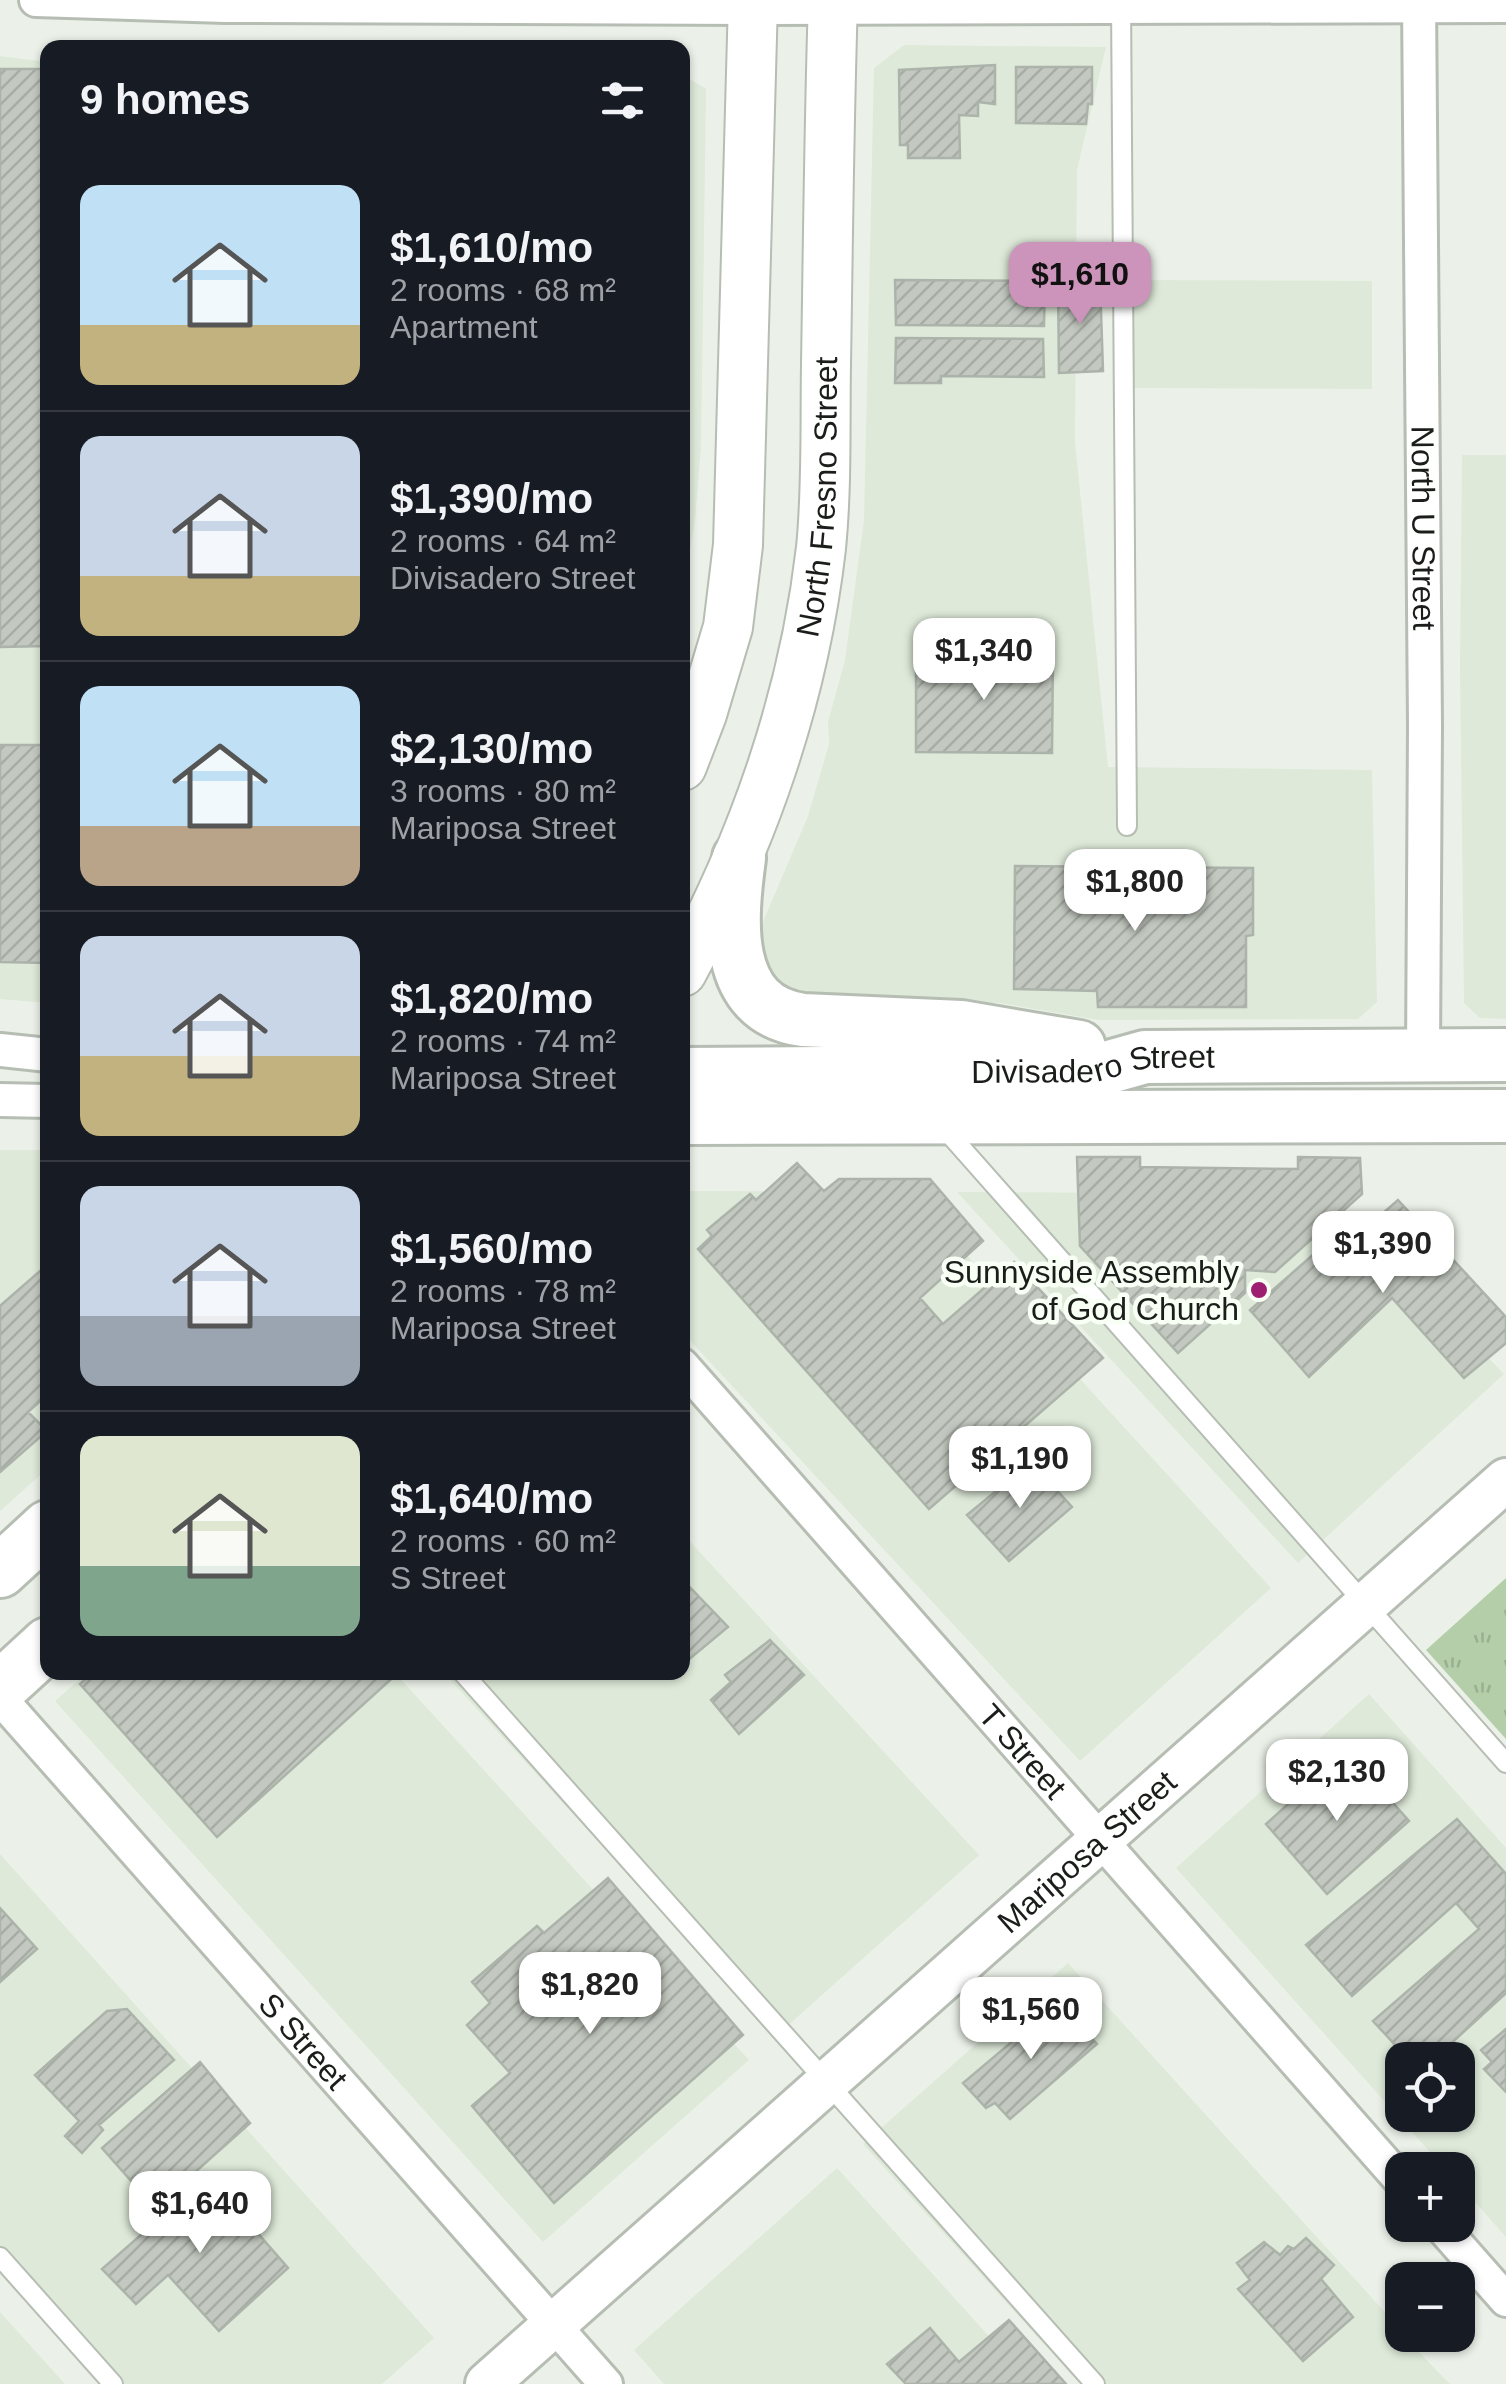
<!DOCTYPE html>
<html lang="en">
<head>
<meta charset="utf-8">
<style>
	body { margin:0; font-family:Helvetica,sans-serif; background:#20242c; color:#f1f3f6; height:100vh; display:flex; flex-direction:column; font-size:38px; white-space:nowrap }
	* { box-sizing:border-box; margin:0 }
	p { font-size:32px; color:#9ea1a6 }
	.icon { flex:none; width:55px; height:55px; fill:none; stroke:currentColor; stroke-width:2; stroke-linecap:round; stroke-linejoin:round }
	.map { position:relative; flex:1; overflow:hidden }
	.sheet { position:absolute; left:40px; top:40px; width:650px; height:1640px; display:flex; flex-direction:column; background:#171b24; border-radius:20px; box-shadow:0 2px 8px #0004 }
	.sheet>* { flex:none }
	.buttons { position:absolute; left:1385px; top:2042px; display:grid; gap:20px }
	.buttons a { display:grid; place-items:center; width:90px; height:90px; border-radius:20px; background:#171b24; box-shadow:0 2px 8px #0004; font-size:50px }
	.price { position:absolute; translate:-50% -85px; padding:0 22px; border-radius:20px; background:#fff; color:#222; font-size:32px; line-height:65px; filter:drop-shadow(0 2px 5px #0008) }
	.price::after { content:''; position:absolute; left:50%; top:60px; width:30px; height:22px; margin-left:-15px; background:inherit; clip-path:polygon(0 0,100% 0,50% 100%) }
	.price.selected { background:#cc93bb; color:#111 }
	ul { padding:0; list-style:none }
	li { display:flex; align-items:center; gap:30px; height:250px; padding:0 40px }
	li+li { border-top:2px solid #363941 }
	li span { display:grid; place-items:center; flex:none; width:280px; height:200px; border-radius:20px; color:#555 }
	li>.icon { margin-inline-start:auto }
	span .icon { width:120px; height:120px; fill:#fffc; stroke-width:1 }
	li b { font-size:42px }
	h2 { display:flex; justify-content:space-between; align-items:center; height:120px; padding:0 40px; font-size:42px }
	.map>svg:first-child { display:block }
</style>
</head>
<body>
<div class="map">
<svg width="1506" height="2384" viewBox="0 0 1506 2384">
	<defs>
		<pattern id="grass-tufts" width="24" height="20" patternUnits="userSpaceOnUse" patternTransform="scale(2.5)"><rect width="24" height="20" fill="#b4cea9"/><path d="M3 7l-1-3M5 7V3M7 7l1-3M15 17l-1-3M17 17v-4M19 17l1-3" fill="none" stroke="#9ab091"/></pattern>
		<pattern id="building-hatch" width="6" height="6" patternUnits="userSpaceOnUse" patternTransform="scale(2.5)"><rect width="6" height="6" fill="#c3c9c0"/><path d="M-1 1l2-2M0 6l6-6M5 7l2-2" fill="none" stroke="#a7aca4"/></pattern>
	</defs>
	<rect width="100%" height="100%" fill="#ebf1e8"/>
	<path fill="#dee9d9" fill-rule="evenodd" d="M904,45L1106,47L1077,170L1075,442L1108,767L1372,770L1377,1002L1358,1019L1099,1020L1000,1003L802,1001L787,996L763,968L759,931L808,816L829,744L828,722L845,660L864,520L874,68Z
		M0,56L47,62V1003L0,999Z
		M683,75L706,89L701,447L695,520L683,589Z
		M1121,280L1372,281V389L1120,388Z
		M1462,455H1506V1019L1480,1018L1464,1003L1460,667Z
		M0,1150H48L47,1469L0,1511Z
		M683,1191L909,1192L1271,1588L1080,1761L683,1333Z
		M957,1192L1330,1194L1504,1374L1298,1563Z
		M683,1534L979,1855L776,2036L444,1673L682,1672Z
		M87,1673H395L749,2060L543,2242L55,1701Z
		M1369,1694L1506,1848V2237L1458,2183V2170H1446L1176,1868ZM1402,2060H1458V2115H1402Z
		M0,1854L434,2338L382,2384H113L0,2258Z
		M1068,1963L1402,2331V2335L1450,2384H1080L863,2144Z
		M837,2168L1032,2384H664L634,2350Z
		M0,2312L65,2384H0Z"/>
	<path fill="url(#grass-tufts)" d="M1506,1578V1739L1426,1650Z"/>
	<path fill="url(#building-hatch)" stroke="#acb3aa" stroke-width="2.5" d="M995,65V104L978,102V116L959,115L960,158H908V145H900L899,70Z
		M1016,67H1092V104H1088L1086,124L1016,123Z
		M0,69H48V646L0,647Z
		M895,280L1045,281L1044,326L896,325Z
		M1058,281H1100L1103,371L1059,373Z
		M896,338L1043,339L1044,377L941,376V383H895Z
		M1053,653L1052,753L916,752V654Z
		M0,745H48V963L0,962Z
		M1015,866L1253,868V935L1246,936V1007H1098L1097,991L1014,989Z
		M1077,1157H1140V1167L1298,1169V1157L1360,1158L1362,1194L1275,1272L1245,1270V1293L1178,1353L1080,1246Z
		M797,1163L824,1191L839,1179H930L983,1241L920,1298L943,1324L1014,1262L1103,1358L929,1509L698,1249L712,1236L707,1230L750,1194L756,1200Z
		M1398,1200L1506,1317V1343L1464,1378L1392,1298L1309,1377L1250,1310L1331,1239L1342,1249Z
		M48,1264V1394L28,1412L47,1431L0,1472V1306Z
		M1031,1462L1072,1507L1009,1561L967,1515Z
		M682,1579L728,1627L682,1665Z
		M770,1640L804,1675L739,1734L711,1700L731,1682L725,1675Z
		M93,1672H399L217,1837L80,1684Z
		M1336,1761L1349,1775L1360,1766L1409,1821L1327,1894L1266,1824Z
		M1457,1819L1506,1874V1993L1433,2060H1409L1373,2021L1479,1929L1456,1903L1352,1996L1306,1945Z
		M608,1878L743,2035L554,2203L472,2106L510,2073L467,2025L490,2003L472,1982L537,1926L544,1933Z
		M0,1908L37,1949L0,1982Z
		M1058,2003L1097,2044L1010,2119L995,2103L986,2108L963,2083Z
		M127,2009L174,2060L99,2125L103,2130L82,2153L65,2136L79,2121L35,2075L107,2011Z
		M1506,2029V2092L1484,2069L1492,2062L1481,2050Z
		M200,2062L250,2123L155,2208L102,2148Z
		M208,2176L288,2268L219,2331L168,2275L136,2304L102,2269Z
		M1306,2238L1334,2265L1321,2279L1353,2317L1303,2361L1238,2289L1250,2280L1237,2263L1264,2242L1280,2255L1288,2246L1294,2249Z
		M1009,2320L1066,2384H906L887,2364L930,2328L959,2362Z"/>
	<g fill="none" stroke-linecap="round" stroke-linejoin="round">
		<defs>
			<path id="service" d="M1121,1L1127,826
				M943,1127L1506,1763
				M462,1672L1095,2384
				M0,2257L113,2384"/>
			<g id="minor">
				<path d="M36,0L225,6L752,8L1506,6"/>
				<path id="s1" d="M1419,0L1425,726L1423,1055"/>
				<path d="M0,1050L48,1055"/>
				<path d="M0,1100L48,1101"/>
				<path id="s2" d="M682,1365L1402,2182"/>
				<path id="s3" d="M0,1698L606,2384"/>
				<path d="M1440,2225L1506,2300"/>
			</g>
			<g id="tertiary">
				<path id="s4" d="M487,2384L1506,1480"/>
			</g>
			<g id="secondary">
				<path d="M682,766L702,714L728,627L738,545L753,0"/>
				<path id="s5" d="M682,972C754,841 804,696 821,548C827,488 825,425 826,365C828,243 829,122 833,0"/>
			</g>
			<g id="primary">
				<path d="M739,858C731,917 721,1009 803,1020L961,1027L1079,1047"/>
				<path id="s6" d="M682,1074L1095,1071L1145,1057L1506,1055"/>
				<path d="M682,1118L1506,1116"/>
				<path d="M0,1571L48,1527"/>
				<path d="M0,1688L48,1644"/>
			</g>
		</defs>
		<use href="#service" stroke="#b6bdb3" stroke-width="22"/>
		<use href="#minor" stroke="#b6bdb3" stroke-width="38"/>
		<use href="#tertiary" stroke="#b6bdb3" stroke-width="48"/>
		<use href="#secondary" stroke="#b6bdb3" stroke-width="52"/>
		<use href="#primary" stroke="#b6bdb3" stroke-width="58"/>
		<use href="#service" stroke="#fff" stroke-width="18"/>
		<use href="#minor" stroke="#fff" stroke-width="32"/>
		<use href="#tertiary" stroke="#fff" stroke-width="42"/>
		<use href="#secondary" stroke="#fff" stroke-width="48"/>
		<use href="#primary" stroke="#fff" stroke-width="52"/>
	</g>
	<circle fill="#9e1e72" stroke="#f8fff5" stroke-width="4" cx="1259" cy="1290" r="10"/>
	<g text-anchor="middle" stroke-width="9" stroke-linejoin="round" paint-order="stroke">
		<g font-size="32" fill="#1a1d19" stroke="#f8fff5">
			<text dy="11" stroke="none"><textPath href="#s5" startOffset="500">North Fresno Street</textPath></text>
			<text dy="11" stroke="none"><textPath href="#s1" startOffset="528">North U Street</textPath></text>
			<text dy="11" stroke="none"><textPath href="#s6" startOffset="412">Divisadero Street</textPath></text>
			<text dy="11" stroke="none"><textPath href="#s2" startOffset="515">T Street</textPath></text>
			<text dy="11" stroke="none"><textPath href="#s4" startOffset="802">Mariposa Street</textPath></text>
			<text dy="11" stroke="none"><textPath href="#s3" startOffset="458">S Street</textPath></text>
		</g>
		<g font-size="32" fill="#1a1d19" stroke="#f8fff5" text-anchor="end">
			<text x="1239" y="1283">Sunnyside Assembly<tspan x="1239" dy="37">of God Church</tspan></text>
		</g>
	</g>
</svg>
<div class="buttons">
<a><svg class="icon" aria-label="locate" viewBox="0 0 24 24"><circle cx="12" cy="12" r="6"/><path d="M12 2v4M12 18v4M2 12h4M18 12h4"/></svg></a>
<a>+</a>
<a>−</a>
</div>
<b class="price selected" style="left:1080px;top:327px">$1,610</b>
<b class="price" style="left:984px;top:703px">$1,340</b>
<b class="price" style="left:1135px;top:934px">$1,800</b>
<b class="price" style="left:1383px;top:1296px">$1,390</b>
<b class="price" style="left:1020px;top:1511px">$1,190</b>
<b class="price" style="left:1337px;top:1824px">$2,130</b>
<b class="price" style="left:590px;top:2037px">$1,820</b>
<b class="price" style="left:1031px;top:2062px">$1,560</b>
<b class="price" style="left:200px;top:2256px">$1,640</b>
<section class="sheet">
<h2>9 homes<svg class="icon" aria-label="filters" viewBox="0 0 24 24"><path d="M4 7h16M4 17h16"/><circle cx="9" cy="7" r="2"/><circle cx="15" cy="17" r="2"/></svg></h2>
<ul>
<li><span style="background:linear-gradient(#bfe0f5 70%,#c2b280 0)"><svg class="icon" aria-label="home" viewBox="0 0 24 24"><path d="M3 11l9-7 9 7M6 9v11h12V9"/></svg></span><div><b>$1,610/mo</b><p>2 rooms · 68 m²</p><p>Apartment</p></div></li>
<li><span style="background:linear-gradient(#c9d6e8 70%,#c2b280 0)"><svg class="icon" aria-label="home" viewBox="0 0 24 24"><path d="M3 11l9-7 9 7M6 9v11h12V9"/></svg></span><div><b>$1,390/mo</b><p>2 rooms · 64 m²</p><p>Divisadero Street</p></div></li>
<li><span style="background:linear-gradient(#bfe0f5 70%,#b9a48a 0)"><svg class="icon" aria-label="home" viewBox="0 0 24 24"><path d="M3 11l9-7 9 7M6 9v11h12V9"/></svg></span><div><b>$2,130/mo</b><p>3 rooms · 80 m²</p><p>Mariposa Street</p></div></li>
<li><span style="background:linear-gradient(#c9d6e8 60%,#c2b280 0)"><svg class="icon" aria-label="home" viewBox="0 0 24 24"><path d="M3 11l9-7 9 7M6 9v11h12V9"/></svg></span><div><b>$1,820/mo</b><p>2 rooms · 74 m²</p><p>Mariposa Street</p></div></li>
<li><span style="background:linear-gradient(#c9d6e8 65%,#9aa5b1 0)"><svg class="icon" aria-label="home" viewBox="0 0 24 24"><path d="M3 11l9-7 9 7M6 9v11h12V9"/></svg></span><div><b>$1,560/mo</b><p>2 rooms · 78 m²</p><p>Mariposa Street</p></div></li>
<li><span style="background:linear-gradient(#dfe7d0 65%,#7fa58c 0)"><svg class="icon" aria-label="home" viewBox="0 0 24 24"><path d="M3 11l9-7 9 7M6 9v11h12V9"/></svg></span><div><b>$1,640/mo</b><p>2 rooms · 60 m²</p><p>S Street</p></div></li>
</ul>
</section>
</div>
</body>
</html>
